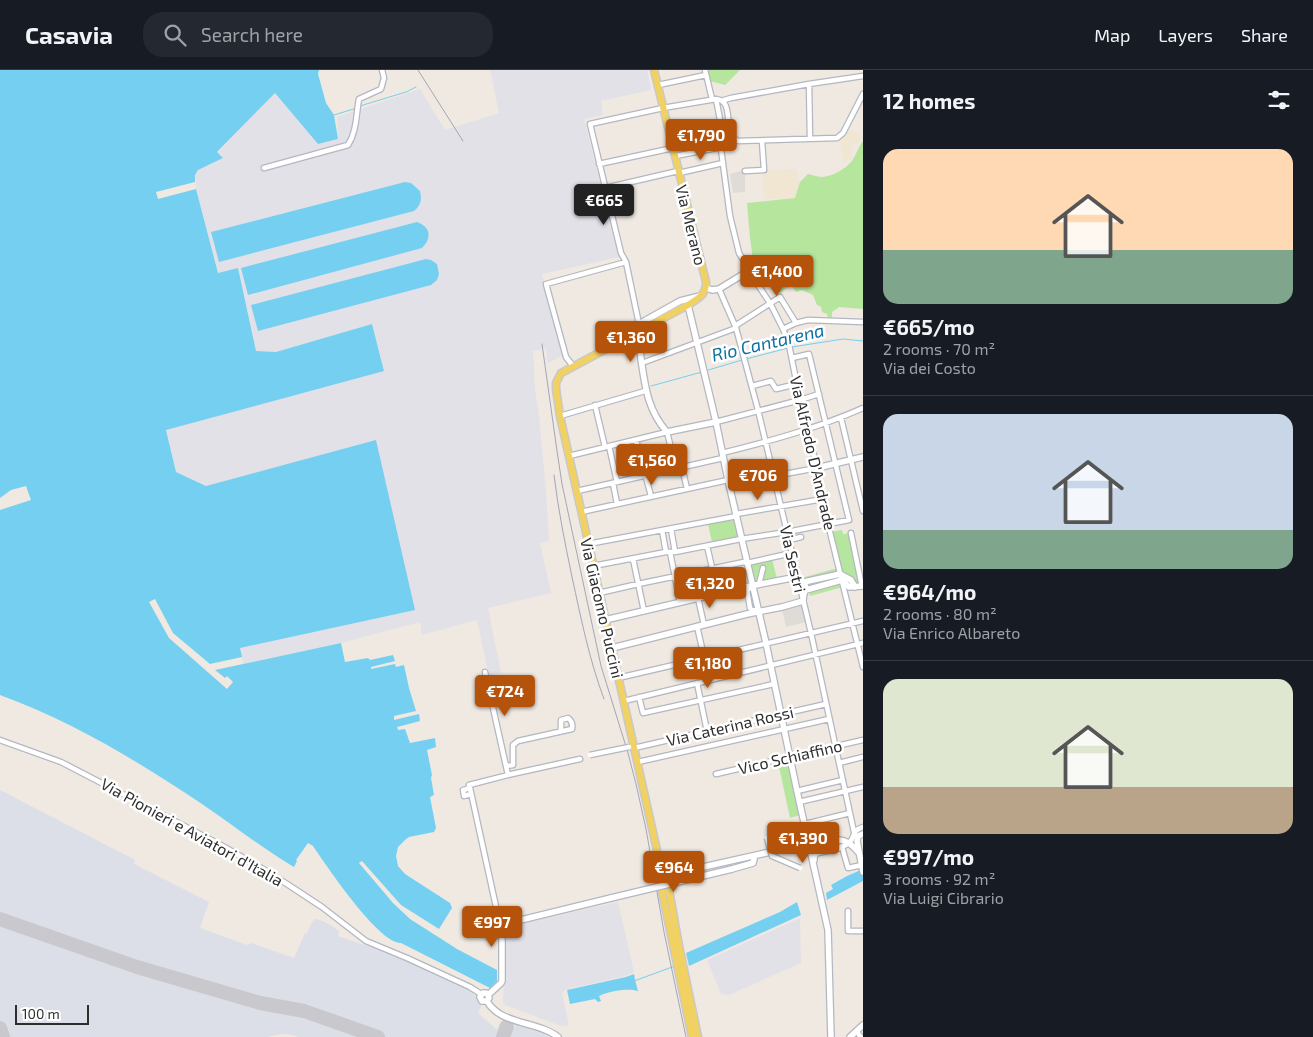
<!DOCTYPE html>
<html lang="en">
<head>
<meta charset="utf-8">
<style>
	body { margin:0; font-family:"Exo 2",sans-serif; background:#242831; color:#f1f3f6; height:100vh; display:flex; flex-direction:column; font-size:19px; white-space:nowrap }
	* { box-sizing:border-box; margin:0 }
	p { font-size:16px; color:#9ea1a6 }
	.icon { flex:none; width:28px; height:28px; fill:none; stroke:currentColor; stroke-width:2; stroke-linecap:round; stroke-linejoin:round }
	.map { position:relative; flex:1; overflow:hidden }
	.panel { display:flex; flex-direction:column; background:#171b24; width:450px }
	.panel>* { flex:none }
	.scale { position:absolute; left:15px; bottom:12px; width:74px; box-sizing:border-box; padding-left:5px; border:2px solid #2e2e2e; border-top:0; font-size:14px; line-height:18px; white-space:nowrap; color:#2e2e2e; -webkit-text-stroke:4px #fff; paint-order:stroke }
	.price { position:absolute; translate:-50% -42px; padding:0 11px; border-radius:5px; background:#b45309; color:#fff; font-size:16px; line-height:32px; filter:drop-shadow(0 1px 2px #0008) }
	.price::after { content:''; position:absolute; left:50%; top:30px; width:15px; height:11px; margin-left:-8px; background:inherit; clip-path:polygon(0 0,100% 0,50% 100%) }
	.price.active { background:#222; color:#fff }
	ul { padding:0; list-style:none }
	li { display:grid; align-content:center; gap:10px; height:265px; padding:0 20px }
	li+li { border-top:1px solid #363941 }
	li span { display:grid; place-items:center; height:155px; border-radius:15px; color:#555 }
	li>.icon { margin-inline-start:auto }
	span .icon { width:90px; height:90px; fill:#fffc; stroke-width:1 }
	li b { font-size:21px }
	h2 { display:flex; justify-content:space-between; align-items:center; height:60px; padding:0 20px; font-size:21px }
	header { display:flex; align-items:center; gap:30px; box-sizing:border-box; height:70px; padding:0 25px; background:#171b24; border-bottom:1px solid #363941 }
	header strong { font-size:24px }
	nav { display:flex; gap:28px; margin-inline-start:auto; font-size:18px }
	.search { width:350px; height:45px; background:#242831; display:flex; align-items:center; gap:12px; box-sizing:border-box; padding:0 18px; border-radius:20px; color:#9ea1a6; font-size:19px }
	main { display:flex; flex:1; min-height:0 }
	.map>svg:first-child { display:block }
</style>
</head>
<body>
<header>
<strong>Casavia</strong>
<div class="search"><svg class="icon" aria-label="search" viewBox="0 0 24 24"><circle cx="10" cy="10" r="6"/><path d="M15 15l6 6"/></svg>Search here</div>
<nav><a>Map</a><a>Layers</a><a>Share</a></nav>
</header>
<main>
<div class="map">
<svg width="863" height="967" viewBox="0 0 863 967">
	<rect width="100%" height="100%" fill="#efe9e1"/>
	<path fill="#e3e1e8" d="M490,0H647L651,20L601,31L603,45L584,49L619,187L542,204L565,284L547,294L546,278L533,281L535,319L539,346L546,421L549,471L540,473L551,523L488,538L501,603L489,606L477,550L422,565L420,552L341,573L243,594L240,578L414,539L376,371L206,416L176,402L166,359L384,300L372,254L276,282L256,281L238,199L218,203L196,119L195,105L198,100L223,88L217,83L275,22L319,74L338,69L337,47L420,19L445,60L499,43Z
		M618,832L634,902L625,906L567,919L562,923L569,955L561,956L505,935L503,932L506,857Z
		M800,848L801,893L729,925L721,924L707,890Z"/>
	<path fill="#f0e6d1" d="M849,60L861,64L859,74L853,73L851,81L852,89L843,92L840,69Z
		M796,99L799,112L795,128L764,129L762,101Z"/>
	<path fill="#dcdee8" d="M0,720L135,790L134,794L209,832L200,858L247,875L251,873L294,888L305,863L307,864L312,852L315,849L320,850L327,853L339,861L338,866L394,885L470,920L481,932V937L478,943L497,960L500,953L515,958L516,954L550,967H298L293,965L282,964L267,967H0Z"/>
	<path fill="#b6e59e" d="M708,0H740L725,15L710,11Z
		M863,71V239L839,237L832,242V247L828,248L827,244L822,242L821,237L817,235L813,225L802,220L796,222L791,215L780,223L761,201L753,205L747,194L753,190L750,168L747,133L795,128L800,112L808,104C813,105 818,107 823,107C833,106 845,99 851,92C856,86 858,77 863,71Z
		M735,448L739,467L712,472L708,454Z
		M842,460L843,464L851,463L861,512L810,526L805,507L838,498L830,462Z
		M772,489L777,509L754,514L749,494Z
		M788,690L800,745L790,748L778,692Z"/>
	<path fill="#dfdcd8" d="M741,101H745V122L733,123L730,104Z
		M802,535L806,552L786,557L782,540Z"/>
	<path fill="#75cff0" d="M0,0H319L318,4L326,33L334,45L338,69L318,74L275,23L217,82L223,88L198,100L195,105V112L156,122L158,129L196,119L218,203L238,198L256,281L276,282L372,254L384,301L166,360L176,402L206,416L376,370L415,540L240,578L242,587L210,594L173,563L155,529L149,532L169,568L227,619L233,612L227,606L225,608L215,600L341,573L345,592L368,588L370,590L393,585L395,591L371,597V599L395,594L396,597L404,595L409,618L416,641L394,646V650L419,644L420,651L397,657L398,660L405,659L410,673L435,668L436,677L427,680L432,705L431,708L434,725L430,727L436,758L434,762L409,767L405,770L398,777L396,786L398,796L405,804L450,833L452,838L439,859L401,835L362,791L359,793L393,833L410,849L457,879L497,900V911L490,918L401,873C379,874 326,795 313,776L308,773L296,790L297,791L294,797C262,778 233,755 202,734C139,692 72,651 0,625V440L31,430L26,416L11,420L0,428Z
		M405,112L411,113L420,121C422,130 421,135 414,141L219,192L211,162Z
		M417,152C431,157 432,168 422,178L248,225L241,198Z
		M426,189L431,190L437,194L439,204L437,210L431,215L258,261L251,235Z
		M863,799V811L827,830L826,823L833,819L831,815L847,806Z
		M797,832L801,845L689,896L686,883L780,842Z
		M634,904L635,910L638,921C628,918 609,921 599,926L601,931L598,932L595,929L570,934L567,920L626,907Z"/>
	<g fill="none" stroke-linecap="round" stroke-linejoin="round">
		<path stroke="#75cff0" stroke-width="1" d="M360,36L406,22L416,17
			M334,45L357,38
			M792,277L843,269L863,271
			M746,289L788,278
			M705,301L742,290
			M651,316L702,302
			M634,911L675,896"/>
		<path stroke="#c9c8cc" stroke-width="14" d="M0,849L137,897L260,933L304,941L378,967
			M0,958L3,967
			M503,967L507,956"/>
		<defs>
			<path id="street" d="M705,0L712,29
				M809,14L810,69
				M658,15L706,5
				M716,29L725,75L721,79L730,146L739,183L750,200L751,199
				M724,30L731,28L809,14L863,6
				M675,86L722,77
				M599,94L673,78
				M264,98L348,75C357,61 356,44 359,29L381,19L384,8L382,0
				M745,101L764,100L762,71
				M679,103L723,93
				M605,118L678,101
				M752,206L770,233L783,259L789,275L800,330L817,398L828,454L863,597
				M719,219L736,258L758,340L811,563L854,762
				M639,254L626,192L621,183L590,54L663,38L716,29C736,31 721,62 738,71L837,68L843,63L863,24
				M735,256L780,227L796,253
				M783,259L796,253L808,250L863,252
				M642,293L736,258
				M573,296L566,287L546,214L626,192
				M752,316L771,311L776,319L797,314
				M595,335L605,377
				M560,346L645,321
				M841,348L863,441
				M716,352L800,330L819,324
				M636,370L651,426
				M609,376L617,412
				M722,383C770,371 818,358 863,338
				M569,386L667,362L676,398
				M682,397L687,419
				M774,406L817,398
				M613,413L617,434
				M577,421L723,388
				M581,442L728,410
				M736,444L823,429
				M671,459L675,482
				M662,460L666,482
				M851,463L861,512
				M789,470L801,467
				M588,474L737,446
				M707,476L718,523
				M670,482L680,532
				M633,489L644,541
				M593,496L666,482H675L741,469L787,462L849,450L809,284L792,288
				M759,514L763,498
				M752,516L747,521L750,538L752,540L758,541
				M599,523L638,514L744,492L747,493L792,483
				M698,528L704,555
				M697,556L704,587
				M485,602L508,705
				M618,608L863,551
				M697,613L707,661
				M639,627L643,643L774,614
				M624,631L863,573
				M0,670L61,692L219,774L258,796L287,814L322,837L366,871L407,888L470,917L481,924
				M634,678L826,634
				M638,692L829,649
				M839,693L863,687
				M506,696L513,695V675L518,671L572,659C573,654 572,651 568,648L561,650V660L559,662
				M716,704L863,670
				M470,718L500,855
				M797,721L843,710
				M471,724L464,726L463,720L470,718L469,715L512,704L580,689
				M799,732L863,717
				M805,754L850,743
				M862,795L848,798L842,777C843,777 849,773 850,772C856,765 851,761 863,757
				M848,841V861H863
				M856,961L861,967"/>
			<path id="secondary" d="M706,218L712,220L719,219L750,200L752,206
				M700,226L680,231L639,254C638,266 640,278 641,289C645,317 648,341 667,362L716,352
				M688,235L716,352L728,410L766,573L797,721L828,860L831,967
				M817,398L863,387
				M804,512L840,504L851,510L855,517
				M806,520L842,510L849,517L863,516
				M605,550L745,517L797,507C812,519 803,517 803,531L782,537L747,544L612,578
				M863,764L858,766L857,771L863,802
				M814,790V787L816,783L842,777
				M732,799L753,793L754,789V786
				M661,807L682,801L690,800L824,770C841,769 848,769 859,783
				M488,925L501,913L502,911V870L500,855L611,828
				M488,925L489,928L487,931C500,955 538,951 558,967
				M487,931H482L480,927L483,923H486L488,925
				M850,967L863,955"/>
			<path id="primary" d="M654,0L706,212C706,225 699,228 688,235L565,301L561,303L556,313V319L560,346L658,785L668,814L679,876L698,967
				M658,787L657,797L692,967"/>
		</defs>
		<use href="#street" stroke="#b4b7c1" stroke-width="7"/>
		<use href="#secondary" stroke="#b4b7c1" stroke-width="8"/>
		<use href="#primary" stroke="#c9c9c9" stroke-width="9"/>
		<use href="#street" stroke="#fff" stroke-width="4.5"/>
		<use href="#secondary" stroke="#fff" stroke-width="5.5"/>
		<use href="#primary" stroke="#f2d163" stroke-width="6"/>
		<path stroke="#a3a6b8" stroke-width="1" d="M418,0L463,71
			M542,274L557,381L562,414L601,596L628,683L636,714L646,759L664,862L686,967
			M554,405C558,439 565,473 572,507C581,548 589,589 604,629"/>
		<defs>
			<path id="street-bridge" d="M590,685L629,677
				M767,768L772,786L800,798"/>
			<path id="secondary-bridge" d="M611,828L732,799"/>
		</defs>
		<use href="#street-bridge" stroke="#b4b7c1" stroke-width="7" stroke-linecap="butt"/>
		<use href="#secondary-bridge" stroke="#b4b7c1" stroke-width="8" stroke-linecap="butt"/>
		<use href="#street-bridge" stroke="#fff" stroke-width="4.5"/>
		<use href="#secondary-bridge" stroke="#fff" stroke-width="5.5"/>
	</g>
	<g text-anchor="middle" stroke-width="5" stroke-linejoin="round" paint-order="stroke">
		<g font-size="16" fill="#2e2e2e" stroke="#fff">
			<text transform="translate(691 155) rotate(76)" y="6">Via Merano</text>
			<text transform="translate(813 383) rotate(77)" y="6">Via Alfredo D'Andrade</text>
			<text transform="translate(793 489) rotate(77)" y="6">Via Sestri</text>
			<text transform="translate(602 538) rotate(77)" y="6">Via Giacomo Puccini</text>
			<text transform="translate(730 656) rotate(-13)" y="6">Via Caterina Rossi</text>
			<text transform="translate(790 687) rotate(-13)" y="6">Vico Schiaffino</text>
			<text transform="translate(192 762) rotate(29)" y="6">Via Pionieri e Aviatori d'Italia</text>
		</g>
		<g font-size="18" font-style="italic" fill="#0d6fa3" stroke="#fff">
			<text transform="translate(768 273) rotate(-13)" y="6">Rio Cantarena</text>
		</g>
	</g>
</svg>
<div class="scale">100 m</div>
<b class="price" style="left:701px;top:91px">€1,790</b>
<b class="price active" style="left:604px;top:156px">€665</b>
<b class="price" style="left:777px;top:227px">€1,400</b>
<b class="price" style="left:631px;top:293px">€1,360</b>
<b class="price" style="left:652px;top:416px">€1,560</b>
<b class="price" style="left:758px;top:431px">€706</b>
<b class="price" style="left:710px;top:539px">€1,320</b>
<b class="price" style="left:708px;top:619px">€1,180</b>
<b class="price" style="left:505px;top:647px">€724</b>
<b class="price" style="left:803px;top:794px">€1,390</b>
<b class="price" style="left:674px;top:823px">€964</b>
<b class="price" style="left:492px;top:878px">€997</b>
</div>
<section class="panel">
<h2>12 homes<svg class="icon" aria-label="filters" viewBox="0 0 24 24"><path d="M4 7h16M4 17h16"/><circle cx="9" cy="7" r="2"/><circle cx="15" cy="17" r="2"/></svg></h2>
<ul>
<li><span style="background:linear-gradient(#ffd9b3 65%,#7fa58c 0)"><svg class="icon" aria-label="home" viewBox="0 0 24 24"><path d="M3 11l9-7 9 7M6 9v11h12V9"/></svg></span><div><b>€665/mo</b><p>2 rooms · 70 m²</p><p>Via dei Costo</p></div></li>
<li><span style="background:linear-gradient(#c9d6e8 75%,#7fa58c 0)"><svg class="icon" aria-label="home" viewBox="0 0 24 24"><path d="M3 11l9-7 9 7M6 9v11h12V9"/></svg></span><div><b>€964/mo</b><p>2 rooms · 80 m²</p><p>Via Enrico Albareto</p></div></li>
<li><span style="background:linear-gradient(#dfe7d0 70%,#b9a48a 0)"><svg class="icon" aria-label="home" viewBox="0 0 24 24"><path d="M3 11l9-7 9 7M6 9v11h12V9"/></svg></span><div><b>€997/mo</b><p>3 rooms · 92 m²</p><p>Via Luigi Cibrario</p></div></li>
</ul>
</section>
</main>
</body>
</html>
